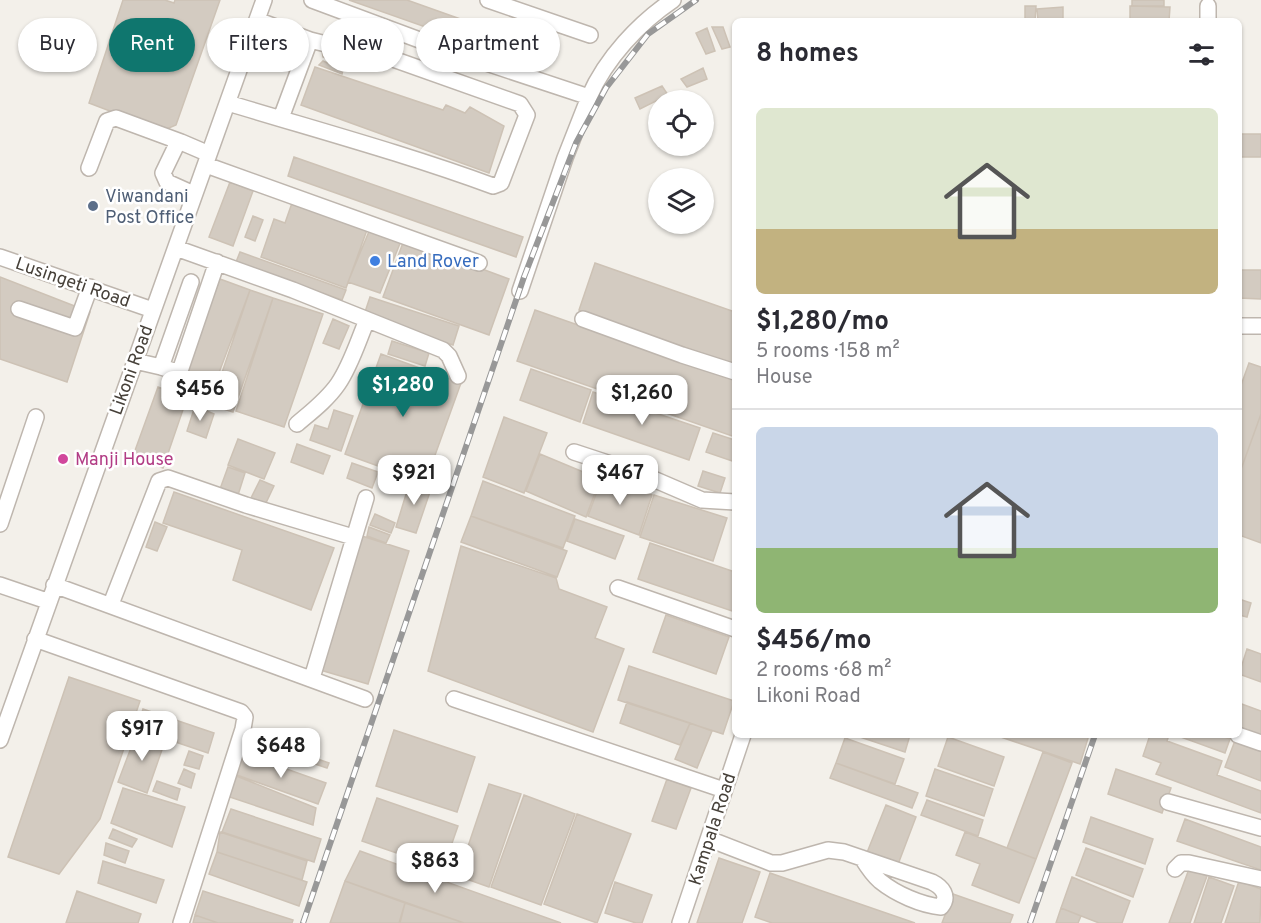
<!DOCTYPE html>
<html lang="en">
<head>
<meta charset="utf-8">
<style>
	body { margin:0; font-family:Overpass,sans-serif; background:#f2f2f3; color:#2b2b33; height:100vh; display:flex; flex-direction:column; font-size:22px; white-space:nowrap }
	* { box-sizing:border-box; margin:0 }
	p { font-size:20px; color:#7c7c81 }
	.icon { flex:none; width:33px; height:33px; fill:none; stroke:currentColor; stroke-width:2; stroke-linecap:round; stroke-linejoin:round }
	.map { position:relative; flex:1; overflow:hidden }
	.panel { position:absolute; left:732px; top:18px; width:510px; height:720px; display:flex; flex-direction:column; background:#fff; border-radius:9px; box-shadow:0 2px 4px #0004 }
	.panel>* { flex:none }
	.top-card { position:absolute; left:18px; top:18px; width:570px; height:54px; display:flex; gap:12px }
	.controls { position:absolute; left:648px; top:90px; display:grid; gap:12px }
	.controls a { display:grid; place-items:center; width:66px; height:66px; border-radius:50%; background:#fff; box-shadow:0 2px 4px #0004; font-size:30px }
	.price { position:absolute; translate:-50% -51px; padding:0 14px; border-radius:12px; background:#fff; color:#222; font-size:20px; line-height:39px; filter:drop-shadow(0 2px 3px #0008) }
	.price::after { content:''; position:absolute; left:50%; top:36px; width:18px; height:14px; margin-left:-9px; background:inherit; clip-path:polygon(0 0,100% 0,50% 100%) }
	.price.active { background:#0f766e; color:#fff }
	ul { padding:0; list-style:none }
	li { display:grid; align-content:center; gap:12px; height:318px; padding:0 24px }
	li+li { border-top:2px solid #e1e1e2 }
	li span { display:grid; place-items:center; height:186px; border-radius:9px; color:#555 }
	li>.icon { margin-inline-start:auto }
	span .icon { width:108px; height:108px; fill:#fffc; stroke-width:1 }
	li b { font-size:26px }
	h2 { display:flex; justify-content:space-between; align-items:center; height:72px; padding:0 24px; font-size:26px }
	.tag { padding:0 21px; border-radius:27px; background:#fff; box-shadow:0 2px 4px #0004; font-size:21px; line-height:54px }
	.tag.active { background:#0f766e; color:#fff }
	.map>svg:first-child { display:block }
</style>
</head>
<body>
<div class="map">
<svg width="1261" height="923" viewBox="0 0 1261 923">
	<rect width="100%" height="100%" fill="#f3f0ea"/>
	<path fill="#d3cbc1" stroke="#cdc2b5" stroke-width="1.5" d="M123,0H165L174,3L175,0H220L176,125L162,131L89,103Z
		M349,0H407L542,48L536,66Z
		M1132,0H1164V6H1132Z
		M1025,6H1036L1035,21H1025Z
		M1130,6L1170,7L1169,21H1130Z
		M1063,7V21H1038L1037,9Z
		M712,27H723L730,47L722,49Z
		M707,28L715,51L706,54L696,33Z
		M322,51L344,60V64L323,57Z
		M323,61L343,70L342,74L319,65Z
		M315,67L443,110L446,105L465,113L470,107L504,126L489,173L301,105Z
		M703,68L707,79L687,87L681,79Z
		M662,86L668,95L640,109L635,98Z
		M1239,134H1261V157H1239Z
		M294,157L523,237L516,257L288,176Z
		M230,182L253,191L233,246L209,237Z
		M292,203L367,230L346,288L261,257L274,219L285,223Z
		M253,216L263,220L255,241L245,237Z
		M370,229L401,241L380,293L348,282Z
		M404,240L509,279L489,335L383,297Z
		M240,252L346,290L342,300L236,262Z
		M595,263L735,312V365L579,310Z
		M1239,270H1261V299L1239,298Z
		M0,277L90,312L67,382L0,359Z
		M220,279L250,290L208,402L178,391Z
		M250,290L273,298L233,412L211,405Z
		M370,297L459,326L453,345L364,315Z
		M273,298L323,314L284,427L236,411Z
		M535,310L735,380V437L517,361Z
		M333,319L349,326L339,349L323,343Z
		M392,341L429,353L425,366L388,354Z
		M381,354L461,383L425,483L345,454Z
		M1249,363L1261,367V414L1239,475V391Z
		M531,369L591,390L580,422L520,400Z
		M158,387L187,398L163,468L133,456Z
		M593,392L700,428L689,460L583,423Z
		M195,406L214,414L206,438L187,431Z
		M334,410L353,416L341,451L310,440L315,425L328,429Z
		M1261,414V543L1239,535V475Z
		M504,417L547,433L524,493L483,477Z
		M713,433L735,440V462L706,452Z
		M238,439L275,453L264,479L228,465Z
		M297,444L330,456L323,474L291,462Z
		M540,454L600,479L586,517L526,491Z
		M352,463L378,472L372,488L347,478Z
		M228,467L245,473L238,495L220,489Z
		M703,471L725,478L720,493L698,486Z
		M411,478L432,486L416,533L396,527Z
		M602,478L652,495L639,535L588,516Z
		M260,480L274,486L265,505L251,498Z
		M483,481L575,516L563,548L471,516Z
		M174,492L334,548L311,610L233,580L242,550L163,523Z
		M654,495L727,518L713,561L640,537Z
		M375,514L395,523L391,533L370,525Z
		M471,516L567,551L557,577L461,542Z
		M575,519L624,536L615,559L567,541Z
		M155,522L167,527L157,551L146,547Z
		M369,527L390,535L386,543L367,536Z
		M362,536L409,551L368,684L320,670Z
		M650,543L735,572V612L638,579Z
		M461,546L556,578L559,589L607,607L595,638L624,649L593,732L428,671Z
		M1239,599L1251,603L1247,617L1239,615Z
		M666,615L729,637L716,674L653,652Z
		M1247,649L1261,654V682L1239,674Z
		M629,666L734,701L723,734L618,700Z
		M69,677L140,701L100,819L59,874L8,857Z
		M627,702L690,723L680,745L620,723Z
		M1239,703L1261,711V738L1239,730Z
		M143,709L214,733L208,753L137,729Z
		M690,723L712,731L697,768L675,759Z
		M394,730L475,757L457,812L376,786Z
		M137,732L165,741L147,793L118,782Z
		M854,735H910L905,752Z
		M995,735H1089L1080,764Z
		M1150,735H1169L1167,741L1222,761L1217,775L1261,791V813L1156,774L1161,763L1143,756Z
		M1179,735H1219L1230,739L1225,753L1178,736Z
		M948,737L1004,757L994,786L938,766Z
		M845,738L904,759L895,784L836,763Z
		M1236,738L1261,748V781L1225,767Z
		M189,751L203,756L199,769L184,765Z
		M1043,752L1072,763L1036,859L1007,848Z
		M240,755L261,763V760L326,783L318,804L234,774Z
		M306,755L329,763L327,768L303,760Z
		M836,763L918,793L912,808L830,778Z
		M184,769L195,774L191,788L178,783Z
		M935,769L993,789L984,816L926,796Z
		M1116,769L1171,788L1162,813L1108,794Z
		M234,775L316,808L313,825L224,795Z
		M667,779L691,788L676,829L652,821Z
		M157,781L180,789L177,800L153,791Z
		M489,784L521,794L489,887L458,876Z
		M123,788L185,807L172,847L111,823Z
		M524,795L575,814L541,905L491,887Z
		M377,798L458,826L443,869L362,841Z
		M927,800L983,820L978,836L921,815Z
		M886,805L916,817L897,867L866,855Z
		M231,809L321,839L314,862L222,832Z
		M577,814L631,834L597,923L544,904Z
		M1091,817L1153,839L1145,864L1083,842Z
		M1185,819L1261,847V870L1177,841Z
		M113,829L137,839L132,847L109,838Z
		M220,832L307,861L302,880L217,852Z
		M965,832L1036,859L1019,903L972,885L980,864L956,855Z
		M106,843L129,851L125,863L104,855Z
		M1086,848L1143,869L1133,897L1076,875Z
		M360,851L561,923H464L345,881Z
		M217,852L307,882L299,906L209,874Z
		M719,858L760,872L742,923H697Z
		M103,861L164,880L156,903L98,883Z
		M1189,869L1207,876L1190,923H1169Z
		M770,873L915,923H772L755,917Z
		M1072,877L1130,901L1122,923H1099L1061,908Z
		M1209,877L1234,886L1221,923H1194Z
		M345,881L405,903L399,923H330Z
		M1239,881L1261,889L1260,923H1225Z
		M615,882L652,895L642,923H636L605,913Z
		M77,891L141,914L138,923H66Z
		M203,891L293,920L292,923H218L195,915Z
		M953,894L1013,915L1010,923H942Z
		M405,903L464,923H400Z
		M1061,908L1081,916L1078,923H1056Z
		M195,915L218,923H193Z"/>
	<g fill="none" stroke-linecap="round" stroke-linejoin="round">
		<defs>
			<path id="minor" d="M312,0L441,48L589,97C606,58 639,23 673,0
				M488,0L590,35
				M1208,6V21
				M228,103C317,130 406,154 493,186L501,183L527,115L520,104L345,42L322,43L310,40L257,20
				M281,118L310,40
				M206,165L479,263
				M89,168L107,121L116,118L181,142
				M187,191L167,182L163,173L177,144L181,142L202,151
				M176,248L293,290L443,350L449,356L458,376
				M0,257L147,308
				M520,291L565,158L589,97
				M19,309L75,328L90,287
				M583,319L682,355L735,372
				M1239,326H1261
				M135,361L161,367L191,282
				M161,367L177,372L181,368L217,262
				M297,424C311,412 327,400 338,384C351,365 358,341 367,320
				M574,452L644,475L702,500L735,502
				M0,524L36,417
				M0,585L44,600
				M54,585L365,699
				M618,588L735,629
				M111,604L159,481L168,478L246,505L353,537
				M35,639L241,712L245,717L243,729L181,923
				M312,678L366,498
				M454,699L724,790
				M1238,735L1261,743
				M0,740L264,0
				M1168,802L1261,828
				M709,839L771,863H782L828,850L844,852L932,882C942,887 950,896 941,907C921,905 896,894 880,881C873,875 867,866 862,858
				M1175,869L1181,863H1189L1261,879
				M680,923L743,735"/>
		</defs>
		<use href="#minor" stroke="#beb6ae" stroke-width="18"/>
		<use href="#minor" stroke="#fff" stroke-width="15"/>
		<defs>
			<path id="rail" d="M303,923L524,277L576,143L606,88L648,34L696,0
				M1030,923L1095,735"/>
		</defs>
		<use href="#rail" stroke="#989898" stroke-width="6"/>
		<use href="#rail" stroke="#fff" stroke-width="4" stroke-dasharray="11" stroke-linecap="butt"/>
	</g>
	<circle fill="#5c6f8a" stroke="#fff" stroke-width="2" cx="93" cy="206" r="6"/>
	<circle fill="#3f7fe0" stroke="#fff" stroke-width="2" cx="375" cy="261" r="6"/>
	<circle fill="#d1479c" stroke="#fff" stroke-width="2" cx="63" cy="459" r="6"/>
	<g text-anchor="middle" stroke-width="5" stroke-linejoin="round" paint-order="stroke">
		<g font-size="18" fill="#4e5e75" stroke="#fff" text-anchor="start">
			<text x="105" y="202">Viwandani<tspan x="105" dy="21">Post Office</tspan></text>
		</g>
		<g font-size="18" fill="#366cbe" stroke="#fff" text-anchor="start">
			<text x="387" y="267">Land Rover</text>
		</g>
		<g font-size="18" fill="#464039" stroke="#fff">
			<text transform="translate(73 282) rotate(19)" y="6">Lusingeti Road</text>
			<text transform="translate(131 370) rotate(-70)" y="6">Likoni Road</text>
			<text transform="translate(712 829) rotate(-72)" y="6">Kampala Road</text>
		</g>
		<g font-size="18" fill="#b23c85" stroke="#fff" text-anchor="start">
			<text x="75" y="465">Manji House</text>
		</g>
	</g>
</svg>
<div class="controls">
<a><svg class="icon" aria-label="locate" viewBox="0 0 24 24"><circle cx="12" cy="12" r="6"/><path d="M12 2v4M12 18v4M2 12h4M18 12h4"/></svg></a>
<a><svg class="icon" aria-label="layers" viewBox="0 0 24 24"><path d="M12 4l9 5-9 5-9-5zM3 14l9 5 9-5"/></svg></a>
</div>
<b class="price active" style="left:403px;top:418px">$1,280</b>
<b class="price" style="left:200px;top:422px">$456</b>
<b class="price" style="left:642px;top:426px">$1,260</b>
<b class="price" style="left:414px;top:506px">$921</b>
<b class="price" style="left:620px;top:506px">$467</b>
<b class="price" style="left:142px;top:762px">$917</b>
<b class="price" style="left:281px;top:779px">$648</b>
<b class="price" style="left:435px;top:894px">$863</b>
<div class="top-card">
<a class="tag">Buy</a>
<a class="tag active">Rent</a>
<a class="tag">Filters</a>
<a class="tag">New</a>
<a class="tag">Apartment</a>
</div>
<section class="panel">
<h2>8 homes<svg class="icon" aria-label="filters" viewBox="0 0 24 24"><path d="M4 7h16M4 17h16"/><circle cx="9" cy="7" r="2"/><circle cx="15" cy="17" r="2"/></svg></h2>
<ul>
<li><span style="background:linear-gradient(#dfe7d0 65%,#c2b280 0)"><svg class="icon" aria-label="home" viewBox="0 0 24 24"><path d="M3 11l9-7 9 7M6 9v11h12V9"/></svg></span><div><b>$1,280/mo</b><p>5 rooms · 158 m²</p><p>House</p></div></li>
<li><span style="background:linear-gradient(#c9d6e8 65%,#8fb573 0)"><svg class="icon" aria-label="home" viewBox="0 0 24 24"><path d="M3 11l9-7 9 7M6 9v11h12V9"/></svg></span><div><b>$456/mo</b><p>2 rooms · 68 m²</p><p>Likoni Road</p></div></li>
</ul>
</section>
</div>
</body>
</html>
